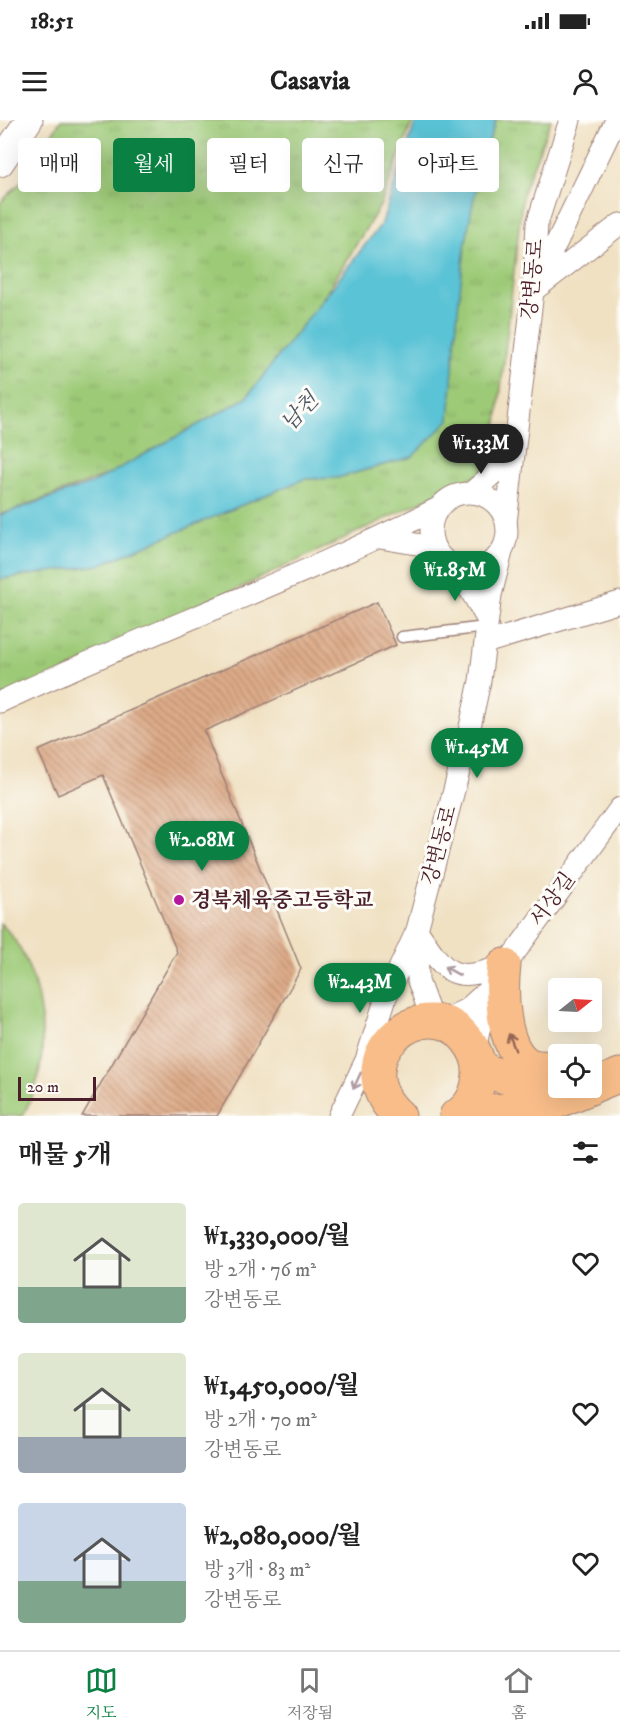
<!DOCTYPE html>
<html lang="ko">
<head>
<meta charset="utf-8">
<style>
	body { margin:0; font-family:"IM FELL DW Pica","Noto Serif KR",serif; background:#f6f6f6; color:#222; height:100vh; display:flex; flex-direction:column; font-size:22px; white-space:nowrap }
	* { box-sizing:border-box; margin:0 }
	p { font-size:20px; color:#767676 }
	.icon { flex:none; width:33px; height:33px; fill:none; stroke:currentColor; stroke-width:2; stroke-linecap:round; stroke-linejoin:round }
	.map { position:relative; height:996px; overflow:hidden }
	.panel { display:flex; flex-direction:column; background:#fff; flex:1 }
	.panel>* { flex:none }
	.top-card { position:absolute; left:18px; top:18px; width:585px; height:54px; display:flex; gap:12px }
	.needle { width:39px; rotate:72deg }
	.tools { position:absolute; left:548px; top:858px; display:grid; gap:12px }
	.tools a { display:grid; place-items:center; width:54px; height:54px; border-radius:6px; background:#fff; box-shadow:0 6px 24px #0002; font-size:30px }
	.scale { position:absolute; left:18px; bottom:15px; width:78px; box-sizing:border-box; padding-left:6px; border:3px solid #4a1f2b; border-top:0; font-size:16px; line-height:21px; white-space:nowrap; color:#4a1f2b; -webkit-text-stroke:4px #fdfcf7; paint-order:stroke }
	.price { position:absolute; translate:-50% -51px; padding:0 14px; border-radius:21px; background:#0b8043; color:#fff; font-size:20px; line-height:39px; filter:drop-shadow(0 2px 3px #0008) }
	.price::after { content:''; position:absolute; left:50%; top:36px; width:18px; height:14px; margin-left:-9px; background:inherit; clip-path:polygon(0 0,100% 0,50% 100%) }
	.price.selected { background:#222; color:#fff }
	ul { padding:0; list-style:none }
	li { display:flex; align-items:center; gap:18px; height:150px; padding:0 18px }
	li span { display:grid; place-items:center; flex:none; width:168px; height:120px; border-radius:6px; color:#555 }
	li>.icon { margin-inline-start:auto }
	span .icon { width:72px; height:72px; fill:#fffc; stroke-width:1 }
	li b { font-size:26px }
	h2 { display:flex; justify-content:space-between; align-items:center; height:72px; padding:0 18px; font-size:26px }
	.chip { padding:0 21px; border-radius:6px; background:#fff; box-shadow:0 6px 24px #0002; font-size:21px; line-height:54px }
	.chip.selected { background:#0b8043; color:#fff }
	.status { display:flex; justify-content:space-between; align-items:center; height:42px; padding:0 30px; background:#fff; direction:ltr }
	.status svg { height:16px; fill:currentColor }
	header { display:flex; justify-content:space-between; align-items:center; height:78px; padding:0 18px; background:#fff; font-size:27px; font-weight:700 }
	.menu { display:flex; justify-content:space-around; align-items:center; height:84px; border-top:2px solid #e0e0e0; background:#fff; font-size:16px; color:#767676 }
	.menu a { display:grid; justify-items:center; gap:3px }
	.menu .selected { color:#0b8043 }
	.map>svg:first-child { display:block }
</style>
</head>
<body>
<div class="status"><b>18:51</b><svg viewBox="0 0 49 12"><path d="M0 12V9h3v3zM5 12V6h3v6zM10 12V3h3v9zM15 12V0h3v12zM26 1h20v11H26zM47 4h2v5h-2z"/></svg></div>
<header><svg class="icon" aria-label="menu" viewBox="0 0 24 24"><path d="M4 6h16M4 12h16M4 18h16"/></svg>Casavia<svg class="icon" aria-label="person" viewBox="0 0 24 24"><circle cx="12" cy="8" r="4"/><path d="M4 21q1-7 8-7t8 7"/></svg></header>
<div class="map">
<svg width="620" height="996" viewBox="0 0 620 996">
	<defs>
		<pattern id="grass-tufts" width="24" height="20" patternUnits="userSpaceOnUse" patternTransform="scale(1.5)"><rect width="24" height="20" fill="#9dca77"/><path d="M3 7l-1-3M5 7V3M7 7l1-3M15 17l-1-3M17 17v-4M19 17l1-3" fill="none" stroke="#89ad67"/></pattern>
		<pattern id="building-back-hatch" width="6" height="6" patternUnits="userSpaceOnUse" patternTransform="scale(1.5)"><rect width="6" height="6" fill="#ddab88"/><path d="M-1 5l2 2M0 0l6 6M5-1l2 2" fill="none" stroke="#b58b6f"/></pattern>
	</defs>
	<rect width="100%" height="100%" fill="#fdfcf7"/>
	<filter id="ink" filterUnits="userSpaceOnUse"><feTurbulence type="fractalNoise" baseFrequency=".0167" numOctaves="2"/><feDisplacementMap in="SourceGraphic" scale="12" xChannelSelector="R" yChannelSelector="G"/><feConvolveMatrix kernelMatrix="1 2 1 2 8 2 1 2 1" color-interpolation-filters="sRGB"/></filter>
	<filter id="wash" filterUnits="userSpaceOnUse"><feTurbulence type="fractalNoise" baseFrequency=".008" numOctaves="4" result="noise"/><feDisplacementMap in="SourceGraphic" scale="24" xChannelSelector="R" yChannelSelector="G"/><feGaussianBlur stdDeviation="1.35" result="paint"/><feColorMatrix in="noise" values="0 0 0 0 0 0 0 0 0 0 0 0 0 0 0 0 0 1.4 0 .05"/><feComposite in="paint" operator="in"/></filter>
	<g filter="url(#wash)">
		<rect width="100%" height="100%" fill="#f0e1c3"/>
		<path fill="url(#grass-tufts)" stroke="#747451" stroke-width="1.5" d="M61,0H413L380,86L320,183L246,278L110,354L0,395V83L21,62Z
			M496,0H551L523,72L492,348L0,582V459L99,445L304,359L337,358L412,337L481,44Z"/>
		<path fill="#9dca77" stroke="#747451" stroke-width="1.5" d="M0,803C37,836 51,915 37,961C34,973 28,985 23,996H0Z"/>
		<path fill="#5ac3d6" stroke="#527180" stroke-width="1.5" d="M416,0H496C460,100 458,195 449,300L412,337L337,358L304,359L99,445L0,459V395L93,363L246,278L382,103Z"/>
		<g id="blocks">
			<path fill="url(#building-back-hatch)" d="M377,482L396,525L204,611L301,849L217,996H82L177,832L103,655L58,675L38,631Z"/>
		</g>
	</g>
	<g filter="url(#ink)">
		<use href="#blocks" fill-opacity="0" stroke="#9d8077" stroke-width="1.5"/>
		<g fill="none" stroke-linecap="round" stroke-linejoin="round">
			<defs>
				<path id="service" d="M402,517L486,507"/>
				<path id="minor" d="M616,0L533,171L620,104
					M431 411a38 38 0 1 1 76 0a38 38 0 1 1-76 0Z
					M471,373L494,353L512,326
					M506,403L533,171L537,104L570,0
					M380,418L422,425L440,436
					M451,445L464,460L487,499
					M485,523L620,482
					M0,582C144,514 296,461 438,388
					M417,810C446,853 451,865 504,845
					M417,813L418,861L433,902
					M438,903L467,889L487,871L620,688
					M475,931L487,871
					M339,996L366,940L386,877L417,810L467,621L480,561L491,475L503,428"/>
				<path id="tertiary" d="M0,43L29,0"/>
				<path id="primary" d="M504,845C501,871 501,925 526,943C535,949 548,947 558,947
					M479,948C505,958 527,966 553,957
					M591,967L620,955
					M461,993L544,987L590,968
					M399,996C337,939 427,866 467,920C475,930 480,941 479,954C478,971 472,987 456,996"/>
			</defs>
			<use href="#service" stroke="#9d8077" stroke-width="13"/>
			<use href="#minor" stroke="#9d8077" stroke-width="23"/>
			<use href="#tertiary" stroke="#9d8077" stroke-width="29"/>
			<use href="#primary" stroke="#9d8077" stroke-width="35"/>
			<use href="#service" stroke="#fff" stroke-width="10"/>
			<use href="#minor" stroke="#fff" stroke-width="21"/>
			<use href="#tertiary" stroke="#fff" stroke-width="27"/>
			<use href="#primary" stroke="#f8bd89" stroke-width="33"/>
		</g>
		<defs><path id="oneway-shaft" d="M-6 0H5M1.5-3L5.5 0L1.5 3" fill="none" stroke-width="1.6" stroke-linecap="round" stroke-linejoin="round" transform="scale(1.5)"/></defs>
		<g stroke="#ae9aa0">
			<use href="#oneway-shaft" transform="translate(452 851) rotate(-151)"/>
			<use href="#oneway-shaft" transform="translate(357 961) rotate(114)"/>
		</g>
		<use stroke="#986655" href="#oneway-shaft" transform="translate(512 922) rotate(-111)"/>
	</g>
	<circle fill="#b5179e" stroke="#fdfcf7" stroke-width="2" cx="179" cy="780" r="6"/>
	<g text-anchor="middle" stroke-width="6" stroke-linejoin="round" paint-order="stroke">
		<g font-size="21" fill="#4a1f2b" stroke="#fdfcf7">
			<text transform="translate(532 159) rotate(-85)" y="7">강변동로</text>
			<text transform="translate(439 725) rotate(-75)" y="7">강변동로</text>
			<text transform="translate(552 779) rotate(-54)" y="7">서상길</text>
		</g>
		<g font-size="21" font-weight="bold" fill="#4a1f2b" stroke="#fdfcf7" text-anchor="start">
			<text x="191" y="787">경북체육중고등학교</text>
		</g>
		<g font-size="22" font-style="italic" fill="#505867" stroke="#fdfcf7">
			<text transform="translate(299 291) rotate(-47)" y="8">남천</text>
		</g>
	</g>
</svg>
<div class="tools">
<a><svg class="needle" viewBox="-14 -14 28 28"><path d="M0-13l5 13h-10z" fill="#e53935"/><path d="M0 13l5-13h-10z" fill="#767676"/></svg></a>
<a><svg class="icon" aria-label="locate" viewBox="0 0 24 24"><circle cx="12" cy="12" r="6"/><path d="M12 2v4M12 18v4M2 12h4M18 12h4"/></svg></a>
</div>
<div class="scale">20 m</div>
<b class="price selected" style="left:481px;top:355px">₩1.33M</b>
<b class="price" style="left:455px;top:482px">₩1.85M</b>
<b class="price" style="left:477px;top:659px">₩1.45M</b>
<b class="price" style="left:202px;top:752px">₩2.08M</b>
<b class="price" style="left:360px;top:894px">₩2.43M</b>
<div class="top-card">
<a class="chip">매매</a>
<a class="chip selected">월세</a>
<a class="chip">필터</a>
<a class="chip">신규</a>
<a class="chip">아파트</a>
</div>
</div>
<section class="panel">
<h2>매물 5개<svg class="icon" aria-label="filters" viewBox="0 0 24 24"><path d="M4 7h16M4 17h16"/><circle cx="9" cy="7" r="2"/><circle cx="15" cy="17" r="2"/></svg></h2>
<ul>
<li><span style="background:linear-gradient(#dfe7d0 70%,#7fa58c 0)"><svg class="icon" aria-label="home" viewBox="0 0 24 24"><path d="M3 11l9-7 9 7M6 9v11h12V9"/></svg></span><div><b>₩1,330,000/월</b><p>방 2개 · 76 m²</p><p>강변동로</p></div><svg class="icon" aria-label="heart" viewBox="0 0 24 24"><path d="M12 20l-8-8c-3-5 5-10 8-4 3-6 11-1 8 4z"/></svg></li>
<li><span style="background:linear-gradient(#dfe7d0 70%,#9aa5b1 0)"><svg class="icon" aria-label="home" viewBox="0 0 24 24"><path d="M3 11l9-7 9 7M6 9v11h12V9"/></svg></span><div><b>₩1,450,000/월</b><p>방 2개 · 70 m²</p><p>강변동로</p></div><svg class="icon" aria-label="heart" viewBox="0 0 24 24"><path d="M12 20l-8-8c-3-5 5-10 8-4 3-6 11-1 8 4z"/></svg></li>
<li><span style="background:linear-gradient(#c9d6e8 65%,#7fa58c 0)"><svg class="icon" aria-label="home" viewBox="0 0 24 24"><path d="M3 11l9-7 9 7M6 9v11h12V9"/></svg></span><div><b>₩2,080,000/월</b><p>방 3개 · 83 m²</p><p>강변동로</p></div><svg class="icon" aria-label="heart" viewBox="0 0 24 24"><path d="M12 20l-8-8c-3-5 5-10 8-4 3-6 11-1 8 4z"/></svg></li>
</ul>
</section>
<nav class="menu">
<a class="selected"><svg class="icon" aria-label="map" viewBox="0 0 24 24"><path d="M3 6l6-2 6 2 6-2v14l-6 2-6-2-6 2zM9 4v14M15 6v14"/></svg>지도</a>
<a><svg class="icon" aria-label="saved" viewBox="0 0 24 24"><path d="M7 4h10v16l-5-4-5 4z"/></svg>저장됨</a>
<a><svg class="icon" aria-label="home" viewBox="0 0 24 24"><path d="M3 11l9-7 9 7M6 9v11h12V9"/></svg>홈</a>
</nav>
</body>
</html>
